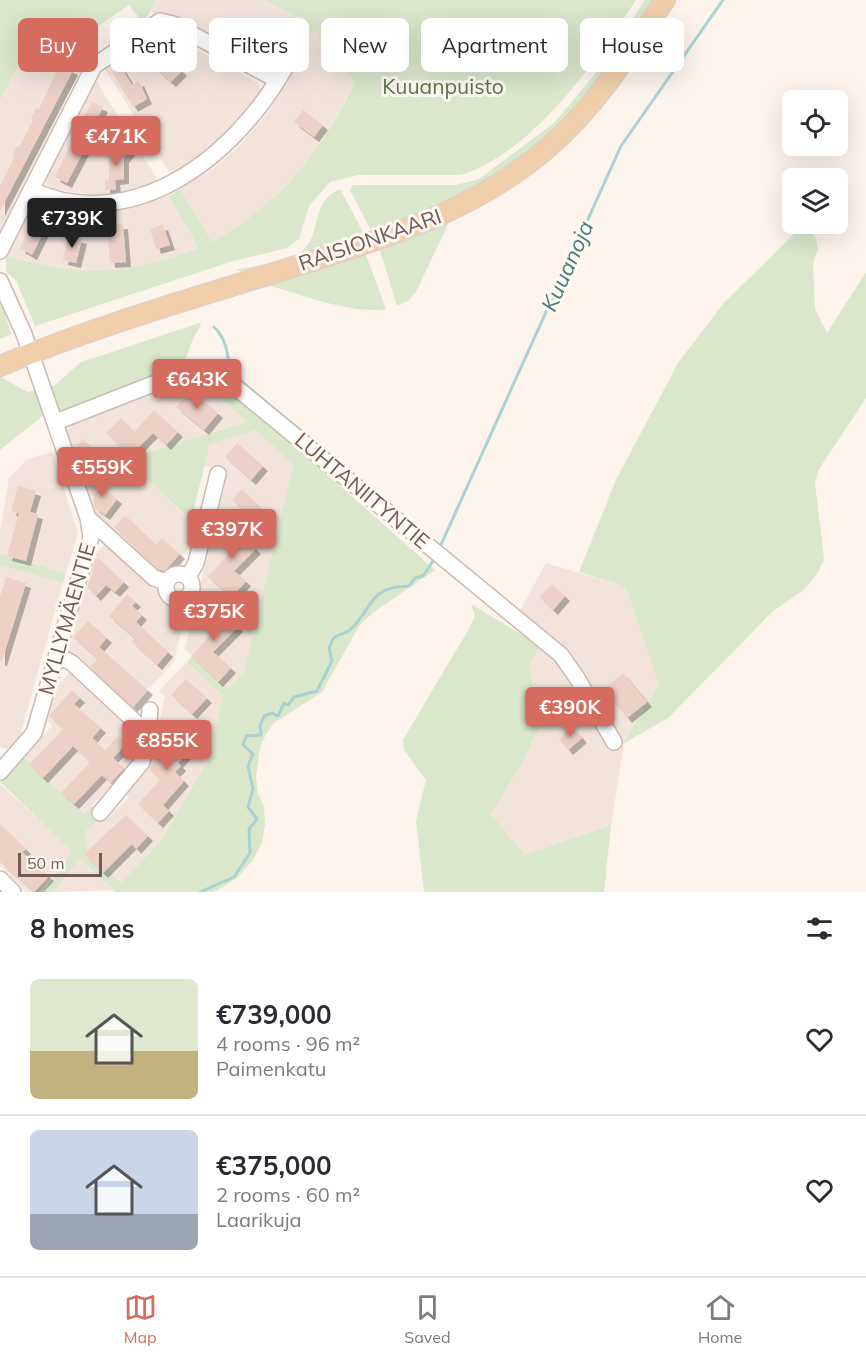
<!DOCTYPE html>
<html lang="en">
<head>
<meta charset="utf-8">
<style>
	body { margin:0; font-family:Mulish,sans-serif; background:#f7f7f7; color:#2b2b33; height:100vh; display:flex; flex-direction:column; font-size:22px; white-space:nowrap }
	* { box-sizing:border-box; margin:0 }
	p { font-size:20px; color:#7c7c81 }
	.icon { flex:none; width:33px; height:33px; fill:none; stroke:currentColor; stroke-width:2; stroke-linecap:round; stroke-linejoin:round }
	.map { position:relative; height:892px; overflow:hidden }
	.panel { display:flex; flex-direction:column; background:#fff; flex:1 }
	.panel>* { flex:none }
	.top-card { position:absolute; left:18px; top:18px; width:831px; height:54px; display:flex; gap:12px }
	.controls { position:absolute; left:782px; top:90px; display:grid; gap:12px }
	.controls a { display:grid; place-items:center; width:66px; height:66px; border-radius:9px; background:#fff; box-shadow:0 6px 24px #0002; font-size:30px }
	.scale { position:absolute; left:18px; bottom:15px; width:84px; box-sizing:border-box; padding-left:6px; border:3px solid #745951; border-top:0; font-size:16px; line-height:21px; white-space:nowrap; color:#745951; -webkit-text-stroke:4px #fdf8f2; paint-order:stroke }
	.price { position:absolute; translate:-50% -51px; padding:0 14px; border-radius:6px; background:#d66c60; color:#fff; font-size:20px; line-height:39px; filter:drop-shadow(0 2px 3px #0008) }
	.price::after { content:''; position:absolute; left:50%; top:36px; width:18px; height:14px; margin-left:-9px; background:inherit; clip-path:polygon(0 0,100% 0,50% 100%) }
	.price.selected { background:#222; color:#fff }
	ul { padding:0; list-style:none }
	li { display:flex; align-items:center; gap:18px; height:150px; padding:0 30px }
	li+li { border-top:2px solid #e1e1e2 }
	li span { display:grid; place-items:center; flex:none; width:168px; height:120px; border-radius:9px; color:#555 }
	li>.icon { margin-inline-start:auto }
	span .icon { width:72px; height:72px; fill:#fffc; stroke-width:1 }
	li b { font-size:26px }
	h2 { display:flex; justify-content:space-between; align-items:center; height:72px; padding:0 30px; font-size:26px }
	.pill { padding:0 21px; border-radius:9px; background:#fff; box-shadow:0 6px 24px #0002; font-size:21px; line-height:54px }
	.pill.selected { background:#d66c60; color:#fff }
	.tab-bar { display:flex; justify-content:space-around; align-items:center; height:84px; border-top:2px solid #e1e1e2; background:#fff; font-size:16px; color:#7c7c81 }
	.tab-bar a { display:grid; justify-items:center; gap:3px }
	.tab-bar .selected { color:#d66c60 }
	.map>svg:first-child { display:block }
</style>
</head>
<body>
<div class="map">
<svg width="866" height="892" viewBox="0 0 866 892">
	<defs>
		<filter id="shadow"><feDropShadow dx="5" dy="5" stdDeviation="0" flood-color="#0004"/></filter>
	</defs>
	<rect width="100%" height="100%" fill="#fbf3ec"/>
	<path fill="#f2e4db" d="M156,0H264L302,19L278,67L268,70L150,11Z
		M313,28L355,83L315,153L286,188L246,222L212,242L180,189L213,169L241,144L266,115L289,79Z
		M167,34L258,83L261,93L241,121L207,152L171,175L105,69L150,36Z
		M33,36L85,62L0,231V101Z
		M95,79L159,182L132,190L101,195L49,189L45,180Z
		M168,196L193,236L197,250L153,265L104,272L54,269L6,256L30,210L41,204L67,210L101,212L135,207Z
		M200,378L247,422L80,473L67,432L71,422Z
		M256,430L293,465L244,672L228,689L185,649L227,472L205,466L210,444Z
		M52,452L78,533L66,573L0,554V531L9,478L26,460Z
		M131,464L199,528L198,538L169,570H156L91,509L82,480Z
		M107,542L185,614L174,662L130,708L66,648L92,558Z
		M546,563L626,587L660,684L624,743L611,825L525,855L491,814L520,767L540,726L529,664L541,646L518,614Z
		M0,565L63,583L20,735L8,749L0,747Z
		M187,662L223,696L207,762L159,843L121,883L87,851L86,833L102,815L107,819L129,797L124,792L149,765L165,697L159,691Z
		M71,671L142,738L137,758L84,814L23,757L52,726L46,719L54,689Z
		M0,784L73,851L40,892H26L0,866Z
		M80,858L115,890L53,892Z"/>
	<path fill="#dae7cb" d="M0,0H156L144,24L129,5L82,37L95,56L85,62L33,36L0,101Z
		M264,0H636C595,62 535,151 461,175H358L330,182L309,206L299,239L287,248L230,262L35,326L16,280L6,272V256C83,277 122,276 197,249L193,236L168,196L180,189L212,242C285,200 317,156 355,83L314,29L303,50L289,44L302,19Z
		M645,0H655L597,87L563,124L484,186L373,234L350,190L353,185H456L479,179L555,122L604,63Z
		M340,189L365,236L248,273L236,270C256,265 287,263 303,250C322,234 310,202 340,189Z
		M449,222L416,292L408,301L397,306L379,247Z
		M801,227H807L816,238L818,249L813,264L815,309L827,333L866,272V398L819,469L815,483L824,559L816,576L802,591L772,612L668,718L624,743L659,684L626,587L579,572L616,480L678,363L723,304Z
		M365,252L386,309C353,315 300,294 267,285Z
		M0,299L11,334L0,339Z
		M200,323L201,326C189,340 190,356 179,369L54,414H45L0,450V377L28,392L54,386L81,362Z
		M200,378L234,392L435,570L371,614L359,626L322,692L274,723L266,734L260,748L256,777L258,793L264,807L265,824L262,843L253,860L237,878L214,892H113L114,890L80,859L53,892H43L72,851L0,782L23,757L84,814L92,806L102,815L86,832L87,851L121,883L159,843L207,762L223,696L187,662L192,656L228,689L244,672L293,465L256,430L210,444L191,520L131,464L82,480L80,473L247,422Z
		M0,554L66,573L63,583L0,565Z
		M471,604L541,646L529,664L540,726L520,767L491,814L525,855L611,825L604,892H424L416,821L426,780L404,750L403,740L467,632L475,616Z"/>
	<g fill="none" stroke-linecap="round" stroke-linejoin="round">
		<path stroke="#a9d2d3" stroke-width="3" d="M214,327C227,339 228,356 230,372L423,532
			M439,549L621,146L723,0
			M200,892L234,877L250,853L249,829L257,819L248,807L253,789L248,766L253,754L243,745L246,736L261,735L260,726L264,716L272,713L278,716L284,703L288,705L294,697L317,691L332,661L329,648L333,639C338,633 345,634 350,630C374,608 367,587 409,586L415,578L423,576L433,561"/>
	</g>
	<path fill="#edd1c6" filter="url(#shadow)" d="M159,50L182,71L171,82L148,62Z
		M60,64L73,70L0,211V186L14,158L12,156L17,146L19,147L33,120L31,118L36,108L39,109Z
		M121,67L132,85L139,81L147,99L133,107L112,72Z
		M92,102L103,107L90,133L81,129L84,124L81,122Z
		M303,110L323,125L314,137L294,122Z
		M122,143L130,151L124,158V179L115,180L116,189L105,190V180L109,179V156Z
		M71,144L84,150L67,183L55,177Z
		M35,217L48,223L32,255L20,248Z
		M123,224L126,262L110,263L107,225Z
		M163,225L170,245L156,249L150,229Z
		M68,235L82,239L76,263L63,260Z
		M191,390L218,413L204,430L176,407Z
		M154,410L178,432L166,445L153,433L129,457L106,433L121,418L134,432Z
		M83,439L99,454L87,467L77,458L74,449Z
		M237,443L263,466L251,480L225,457Z
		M94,480L117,499L105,515L94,507V497L88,488Z
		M18,486L36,491L30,512L38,514L26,561L7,556L19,513L11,511Z
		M242,489L268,515L258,525L232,500Z
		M125,515L156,545L162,538L180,554L165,571L159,569L114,527Z
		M230,523L256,549L234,571L246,581L232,597L208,577L230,552L215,538Z
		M98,558L124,582L115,592L106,585L96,596L87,587L93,573L91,571L94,562Z
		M6,577L26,583L2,661H0V597Z
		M552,584L565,596L553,610L539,597Z
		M127,594L136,602L132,606L142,615L136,622L168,652L157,665L132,642L135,638L109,616Z
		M214,604L238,627L213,652L231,668L218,682L191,656L212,633L199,620Z
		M88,621L107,638L99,647L148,690L133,707L90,667L98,659L73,637Z
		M623,673L647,702L627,718L604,689Z
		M186,679L207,698L192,714L171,695Z
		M72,690L80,698L74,704L101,728L92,738L105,750L118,736L127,743L113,758L124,768L111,783L102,775L74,804L61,793L90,762L73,746L43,778L29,765L63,729L49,716Z
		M174,720L197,742L178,763L181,766L175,772L184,781L163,805L169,811L158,823L138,804L160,780L149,769L171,743L161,734Z
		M572,727L582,738L568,750L559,739Z
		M126,815L148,836L136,849L132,844L103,873L84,854Z
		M0,824L26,849L22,852L49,876L34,892L0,862Z"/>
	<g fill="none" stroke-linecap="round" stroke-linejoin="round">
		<defs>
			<path id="minor" d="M31,190C42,194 54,199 65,201C142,215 210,168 255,112C272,92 285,68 298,46
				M0,251L94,66L160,21L173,24L277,80
				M0,281L24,334L88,518L91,537L34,733L0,772
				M56,422L194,368H206L222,376L561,655L577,678L614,742
				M88,518L154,578L167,582
				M166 587a13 13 0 1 1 26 0a13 13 0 1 1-26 0Z
				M188,577L196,563L218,474
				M57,655L72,663L148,734L142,762L100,813
				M148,734L150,710
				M0,879L13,892"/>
			<path id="major" d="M0,366C95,326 195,298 293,267C385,238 476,211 550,146C597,105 631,51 665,0"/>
		</defs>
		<use href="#minor" stroke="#ccbbb2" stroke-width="18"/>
		<use href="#major" stroke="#d8d1ce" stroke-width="22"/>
		<use href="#minor" stroke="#fff" stroke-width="15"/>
		<use href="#major" stroke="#f1cfac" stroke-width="20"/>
	</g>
	<g text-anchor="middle" stroke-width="6" stroke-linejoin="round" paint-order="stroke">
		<g font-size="21" fill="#5d784a" stroke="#fdf8f2">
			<text x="443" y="94">Kuuanpuisto</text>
		</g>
		<g font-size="21" fill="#745951" stroke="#fdf8f2">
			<text transform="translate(370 240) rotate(-19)" y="7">RAISIONKAARI</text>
			<text transform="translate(362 491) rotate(40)" y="7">LUHTANIITYNTIE</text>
			<text transform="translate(67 619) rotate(-74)" y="7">MYLLYMÄENTIE</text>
		</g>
		<g font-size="22" font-style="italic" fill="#497b7d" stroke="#fdf8f2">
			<text transform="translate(567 266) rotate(-66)" y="8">Kuuanoja</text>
		</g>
	</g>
</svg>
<div class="controls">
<a><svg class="icon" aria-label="locate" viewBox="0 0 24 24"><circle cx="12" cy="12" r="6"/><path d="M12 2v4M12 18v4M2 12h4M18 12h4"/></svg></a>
<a><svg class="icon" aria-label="layers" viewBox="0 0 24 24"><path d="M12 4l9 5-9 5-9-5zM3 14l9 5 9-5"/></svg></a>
</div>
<div class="scale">50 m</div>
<b class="price" style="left:116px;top:167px">€471K</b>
<b class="price selected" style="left:72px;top:249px">€739K</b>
<b class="price" style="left:197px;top:410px">€643K</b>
<b class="price" style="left:102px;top:498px">€559K</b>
<b class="price" style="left:232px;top:560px">€397K</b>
<b class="price" style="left:214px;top:642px">€375K</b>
<b class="price" style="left:570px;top:738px">€390K</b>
<b class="price" style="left:167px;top:771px">€855K</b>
<div class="top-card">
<a class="pill selected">Buy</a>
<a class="pill">Rent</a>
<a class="pill">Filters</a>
<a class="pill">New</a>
<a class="pill">Apartment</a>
<a class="pill">House</a>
</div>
</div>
<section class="panel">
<h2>8 homes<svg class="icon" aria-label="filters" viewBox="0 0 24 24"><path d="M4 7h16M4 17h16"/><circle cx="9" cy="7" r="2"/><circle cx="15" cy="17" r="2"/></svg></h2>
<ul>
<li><span style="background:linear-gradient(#dfe7d0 60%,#c2b280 0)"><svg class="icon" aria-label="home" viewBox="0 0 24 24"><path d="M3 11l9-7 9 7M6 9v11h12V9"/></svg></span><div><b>€739,000</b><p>4 rooms · 96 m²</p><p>Paimenkatu</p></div><svg class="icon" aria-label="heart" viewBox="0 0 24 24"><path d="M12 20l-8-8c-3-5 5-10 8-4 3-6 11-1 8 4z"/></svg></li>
<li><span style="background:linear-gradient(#c9d6e8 70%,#9aa5b1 0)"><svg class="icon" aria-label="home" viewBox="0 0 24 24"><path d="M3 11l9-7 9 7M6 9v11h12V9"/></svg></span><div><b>€375,000</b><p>2 rooms · 60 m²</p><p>Laarikuja</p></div><svg class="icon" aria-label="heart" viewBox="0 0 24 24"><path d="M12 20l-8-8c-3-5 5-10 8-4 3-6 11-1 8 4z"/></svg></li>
</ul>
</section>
<nav class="tab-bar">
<a class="selected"><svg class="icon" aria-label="map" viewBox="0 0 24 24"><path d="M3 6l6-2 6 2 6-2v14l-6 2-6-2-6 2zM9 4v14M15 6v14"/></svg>Map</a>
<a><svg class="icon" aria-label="saved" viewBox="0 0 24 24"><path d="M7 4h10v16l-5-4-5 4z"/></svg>Saved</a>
<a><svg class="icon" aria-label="home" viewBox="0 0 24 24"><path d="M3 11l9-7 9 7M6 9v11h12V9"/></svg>Home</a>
</nav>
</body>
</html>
